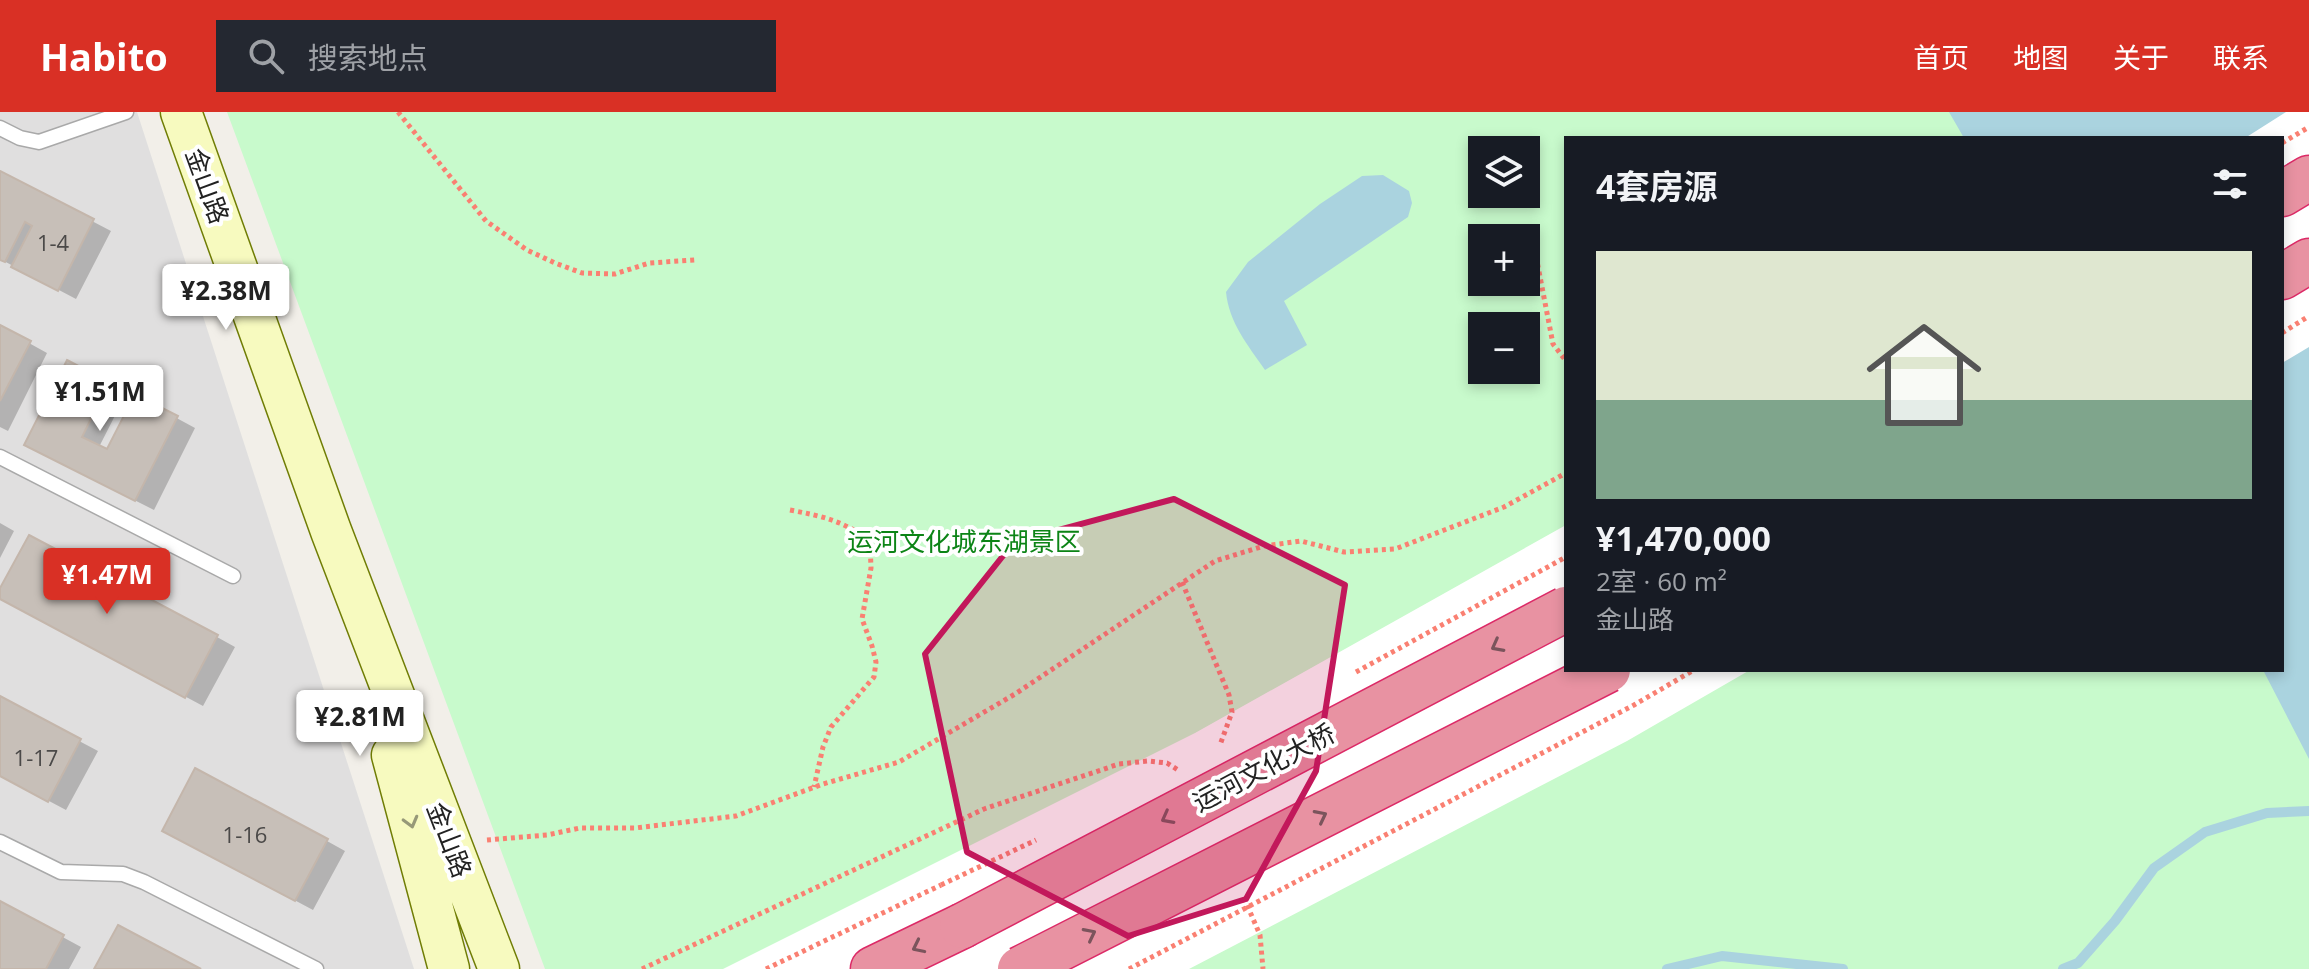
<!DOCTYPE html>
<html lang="zh">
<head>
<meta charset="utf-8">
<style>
	body { margin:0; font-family:"Open Sans","Noto Sans SC",sans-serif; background:#242831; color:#f1f3f6; height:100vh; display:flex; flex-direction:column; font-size:30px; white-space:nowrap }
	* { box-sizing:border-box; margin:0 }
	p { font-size:26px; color:#9ea1a6 }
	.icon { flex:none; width:44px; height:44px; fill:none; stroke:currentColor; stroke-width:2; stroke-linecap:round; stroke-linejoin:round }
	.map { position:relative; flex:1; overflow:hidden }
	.details { position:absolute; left:1564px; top:24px; width:720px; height:536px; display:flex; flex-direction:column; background:#171b24; border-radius:0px; box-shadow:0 4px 12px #0003 }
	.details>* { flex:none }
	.tools { position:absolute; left:1468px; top:24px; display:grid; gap:16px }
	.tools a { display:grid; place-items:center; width:72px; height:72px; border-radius:0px; background:#171b24; box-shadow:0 4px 12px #0003; font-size:40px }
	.price { position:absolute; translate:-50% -68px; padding:0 18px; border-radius:8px; background:#fff; color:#222; font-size:26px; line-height:52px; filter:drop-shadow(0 2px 4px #0008) }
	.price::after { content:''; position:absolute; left:50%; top:48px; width:24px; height:18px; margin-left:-12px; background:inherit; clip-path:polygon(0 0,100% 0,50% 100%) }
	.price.selected { background:#d93025; color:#fff }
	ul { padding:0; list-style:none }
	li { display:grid; align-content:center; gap:16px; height:424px; padding:0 32px }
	li span { display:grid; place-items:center; height:248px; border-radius:0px; color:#555 }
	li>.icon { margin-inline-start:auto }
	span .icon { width:144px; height:144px; fill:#fffc; stroke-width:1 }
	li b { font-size:34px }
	h2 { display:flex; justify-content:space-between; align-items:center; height:96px; padding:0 32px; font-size:34px }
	header { display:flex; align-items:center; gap:48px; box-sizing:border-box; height:112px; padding:0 40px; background:#d93025; color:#fff }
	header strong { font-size:38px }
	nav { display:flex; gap:44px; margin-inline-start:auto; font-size:28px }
	.search { width:560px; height:72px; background:#242831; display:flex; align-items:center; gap:20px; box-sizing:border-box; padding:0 28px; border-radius:0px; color:#9ea1a6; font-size:30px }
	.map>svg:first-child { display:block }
</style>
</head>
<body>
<header>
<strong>Habito</strong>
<div class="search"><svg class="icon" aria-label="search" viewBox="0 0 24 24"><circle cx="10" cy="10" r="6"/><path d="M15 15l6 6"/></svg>搜索地点</div>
<nav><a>首页</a><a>地图</a><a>关于</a><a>联系</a></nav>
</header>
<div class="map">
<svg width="2309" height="857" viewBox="0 0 2309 857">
	<rect width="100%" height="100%" fill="#f2efe9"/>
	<path fill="#e0dfdf" d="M0,0H137L414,857H0Z"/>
	<path fill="#c8facc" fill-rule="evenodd" d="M227,0H2309V857H545ZM1566,26H2282V558H1566ZM1482,38H1526V82H1482ZM1482,126H1526V170H1482ZM1482,214H1526V258H1482Z"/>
	<path fill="#aad3df" d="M1949,0H2309V647L2263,558H2282V26H1964Z
		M1383,63L1409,79L1412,91L1408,105L1284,189L1307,233L1265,258C1248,233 1229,211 1226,180L1248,150L1320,92L1362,64Z"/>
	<path fill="#fff" d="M2286,0H2309V235L2282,251V26H2245Z
		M1566,413V558H1750L1627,629L1189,857H723L1195,621Z"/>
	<path fill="#0003" d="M0,61L111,119L76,187L0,147Z
		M0,215L47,241L8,319L0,315Z
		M108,272L126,282L99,335L108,340L136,284L195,316L154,398L45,343Z
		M0,411L14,419L0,446Z
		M0,480L217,525L235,535L203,594L16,494L0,485Z
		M0,587L98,639L66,698L0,663Z
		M182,728L327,729L345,739L313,798Z
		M0,791L81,835L69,857H0Z"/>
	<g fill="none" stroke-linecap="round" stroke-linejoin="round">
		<path stroke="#aad3df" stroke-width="10" d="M1667,857L1722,844L1843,857
			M2063,857L2078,851L2115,809L2154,756L2205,720L2267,701L2309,699"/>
	</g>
	<path fill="#c7bfb8" stroke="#c4b6ab" stroke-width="2" d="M0,59L94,107L58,179L11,155L32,114L25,110L5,150L0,148Z
		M0,213L31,229L0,289Z
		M67,248L109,270L82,325L107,337L135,282L178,304L135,389L24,333Z
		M29,423L218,523L185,586L0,487V476Z
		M0,584L81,627L48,690L0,664Z
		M195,656L328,727L295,789L162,719Z
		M0,789L64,823L46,857H0Z
		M118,813L201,857H94Z"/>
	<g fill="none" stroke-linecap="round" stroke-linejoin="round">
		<defs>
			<path id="lane" d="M0,16L20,26L39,30L126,0
				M0,345L233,464
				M0,730L61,760L123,762L144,770L316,857"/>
			<path id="secondary" d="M181,0L331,419L499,857
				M392,643L449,857"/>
			<path id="highway" d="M2282,82L2309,66
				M2282,165L2309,149
				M873,857L962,814"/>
		</defs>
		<use href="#lane" stroke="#a9a9a9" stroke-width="17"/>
		<use href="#secondary" stroke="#707d05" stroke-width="43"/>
		<use href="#highway" stroke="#dc2a67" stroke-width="47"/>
		<path stroke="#fa8072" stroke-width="5" stroke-dasharray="4 4" stroke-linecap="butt" d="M398,0L486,109L527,138L555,151L582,161L615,162L649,151L695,148
			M2282,31L2309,15
			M1536,144L1553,232L1566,249
			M2282,221L2309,204
			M790,398C821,404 846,409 870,430L871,456L862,507L872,534L876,550L874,565L831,615L823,635L814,675
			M1182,470L1229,583L1232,600L1220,633
			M487,728L547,723L580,716H635L736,704L823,672L899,650L1015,582L1215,449L1264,434L1301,429L1344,440L1395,437L1504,395L1566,361
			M1244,786L1260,823L1263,857
			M642,857L984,697L1119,652L1148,649L1167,651L1178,658
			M766,857L941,773"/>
		<use href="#lane" stroke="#fff" stroke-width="14"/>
		<use href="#secondary" stroke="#f7fabf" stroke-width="40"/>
		<use href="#highway" stroke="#e892a2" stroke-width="44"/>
		<defs>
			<path id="highway-bridge" d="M962,814L1566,497
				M1020,857L1608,558"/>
		</defs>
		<use href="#highway-bridge" stroke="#dc2a67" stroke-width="47" stroke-linecap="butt"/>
		<path stroke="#fa8072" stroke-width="5" stroke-dasharray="4 4" stroke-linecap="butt" d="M1356,560L1566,445
			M941,773L1036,728
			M1129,857L1634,593L1694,558"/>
		<use href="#highway-bridge" stroke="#e892a2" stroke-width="44"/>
	</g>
	<defs><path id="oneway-chevron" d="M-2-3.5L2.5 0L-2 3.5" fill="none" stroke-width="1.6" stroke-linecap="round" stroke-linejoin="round" transform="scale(2)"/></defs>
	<g stroke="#7b545c">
		<use href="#oneway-chevron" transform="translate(1497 534) rotate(152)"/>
		<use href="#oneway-chevron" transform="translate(1321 704) rotate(-27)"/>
		<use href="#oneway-chevron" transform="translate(1167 706) rotate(152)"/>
		<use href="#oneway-chevron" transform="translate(1090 822) rotate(-27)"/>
		<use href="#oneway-chevron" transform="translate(918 835) rotate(154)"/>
	</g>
	<use stroke="#979978" href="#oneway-chevron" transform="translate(411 710) rotate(75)"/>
	<path fill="#c2185b" fill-opacity="0.2" stroke="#c2185b" stroke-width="6" stroke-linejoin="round" d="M1174,387L1345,473L1316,659L1246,787L1128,824L967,740L925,542L1014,430Z"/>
	<g text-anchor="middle" stroke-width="8" stroke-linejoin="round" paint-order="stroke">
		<g font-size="22" fill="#4b4948">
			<text x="53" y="139">1-4</text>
			<text x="36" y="654">1-17</text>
			<text x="245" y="731">1-16</text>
		</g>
		<g font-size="26" fill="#222" stroke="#fff">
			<text transform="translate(207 74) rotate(70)" y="9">金山路</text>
			<text transform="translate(1264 656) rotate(-28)" y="9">运河文化大桥</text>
			<text transform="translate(449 728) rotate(69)" y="9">金山路</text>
		</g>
		<g font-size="26" fill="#0c8416" stroke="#fff">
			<text x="964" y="439">运河文化城东湖景区</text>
		</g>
	</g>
</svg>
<div class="tools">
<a><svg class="icon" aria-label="layers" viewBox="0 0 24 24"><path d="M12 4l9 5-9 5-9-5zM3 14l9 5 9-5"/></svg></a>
<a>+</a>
<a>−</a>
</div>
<b class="price" style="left:226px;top:220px">¥2.38M</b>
<b class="price" style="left:100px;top:321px">¥1.51M</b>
<b class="price selected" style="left:107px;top:504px">¥1.47M</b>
<b class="price" style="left:360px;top:646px">¥2.81M</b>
<section class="details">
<h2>4套房源<svg class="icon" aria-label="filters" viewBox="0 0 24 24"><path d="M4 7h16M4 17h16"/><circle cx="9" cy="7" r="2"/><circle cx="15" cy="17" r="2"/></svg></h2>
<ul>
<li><span style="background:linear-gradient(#dfe7d0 60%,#7fa58c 0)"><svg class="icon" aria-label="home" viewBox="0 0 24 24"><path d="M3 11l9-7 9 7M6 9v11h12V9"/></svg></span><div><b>¥1,470,000</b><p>2室 · 60 m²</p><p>金山路</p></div></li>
</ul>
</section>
</div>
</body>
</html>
